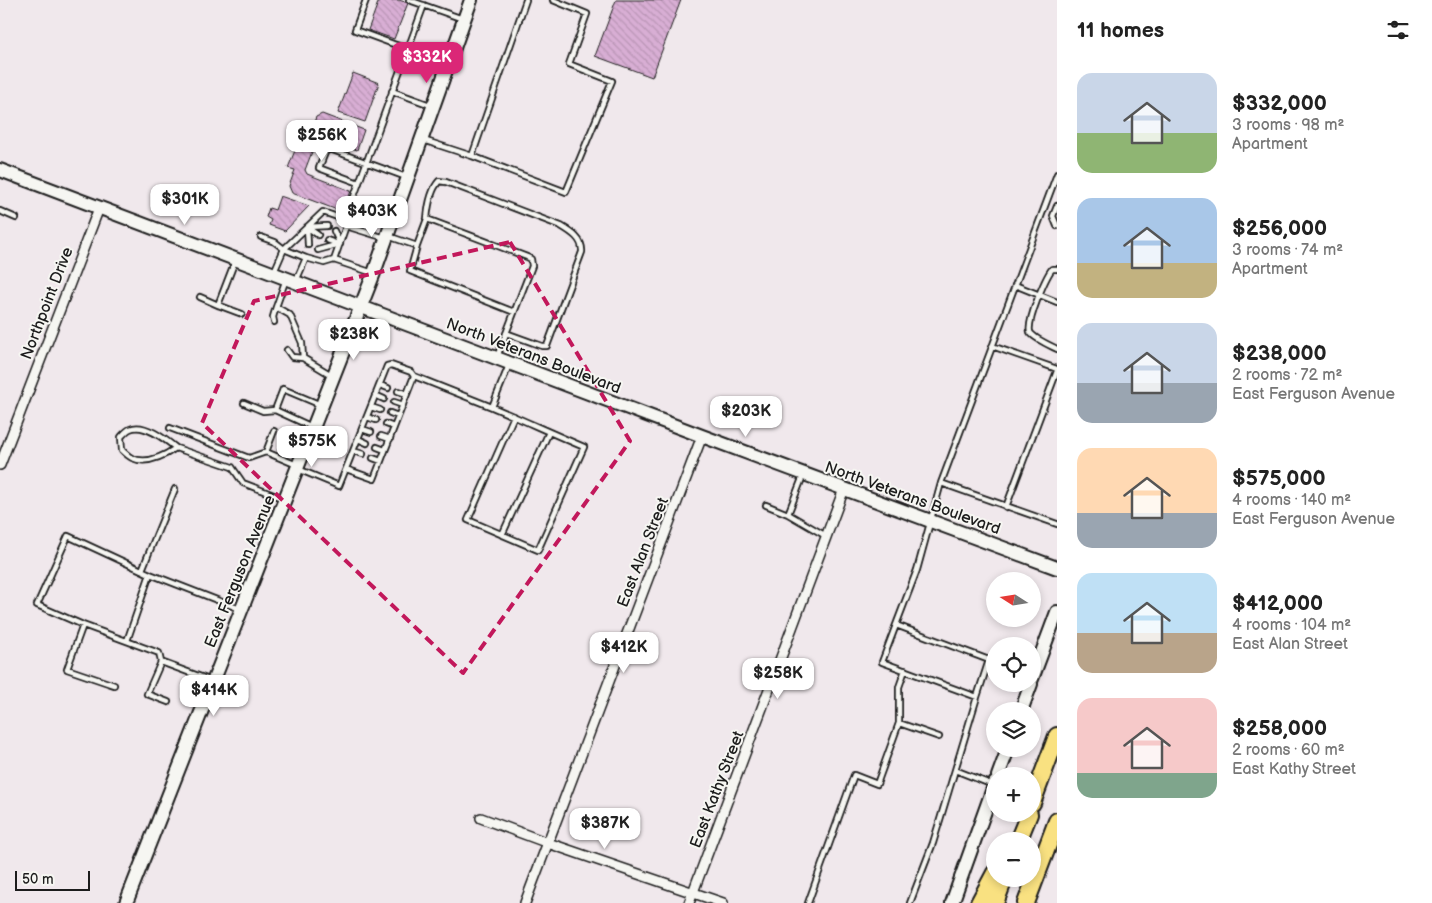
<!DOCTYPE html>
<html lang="en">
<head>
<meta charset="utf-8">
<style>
	body { margin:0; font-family:"Balsamiq Sans",sans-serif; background:#f6f6f6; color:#222; height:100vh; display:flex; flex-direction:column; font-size:19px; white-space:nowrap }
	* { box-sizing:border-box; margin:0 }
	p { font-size:16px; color:#767676 }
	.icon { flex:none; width:28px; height:28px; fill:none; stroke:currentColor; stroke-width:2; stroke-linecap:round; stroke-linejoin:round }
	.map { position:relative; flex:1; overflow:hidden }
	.drawer { display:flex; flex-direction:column; background:#fff; width:375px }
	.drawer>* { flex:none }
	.needle { width:32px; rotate:282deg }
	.controls { position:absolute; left:986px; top:572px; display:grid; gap:10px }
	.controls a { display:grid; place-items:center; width:55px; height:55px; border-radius:50%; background:#fff; box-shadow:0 2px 8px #0003; font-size:25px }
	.scale { position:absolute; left:15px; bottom:12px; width:75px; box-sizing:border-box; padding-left:5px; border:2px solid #1c1c1c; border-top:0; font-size:14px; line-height:18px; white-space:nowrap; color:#1c1c1c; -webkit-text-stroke:4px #f6f6f2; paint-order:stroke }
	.price { position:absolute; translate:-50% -42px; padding:0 11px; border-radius:10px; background:#fff; color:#222; font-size:16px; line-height:32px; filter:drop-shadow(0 1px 2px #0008) }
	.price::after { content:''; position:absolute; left:50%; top:30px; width:15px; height:11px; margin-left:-8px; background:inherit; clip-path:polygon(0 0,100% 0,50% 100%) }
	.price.active { background:#db2777; color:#fff }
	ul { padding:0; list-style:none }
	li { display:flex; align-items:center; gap:15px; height:125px; padding:0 20px }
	li span { display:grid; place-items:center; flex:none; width:140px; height:100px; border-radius:15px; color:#555 }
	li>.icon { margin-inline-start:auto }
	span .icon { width:60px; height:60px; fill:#fffc; stroke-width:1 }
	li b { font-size:21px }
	h2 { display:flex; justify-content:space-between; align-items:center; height:60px; padding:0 20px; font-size:21px }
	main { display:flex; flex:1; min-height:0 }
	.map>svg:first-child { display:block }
</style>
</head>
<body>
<main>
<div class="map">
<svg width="1057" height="903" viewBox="0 0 1057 903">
	<defs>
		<pattern id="building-back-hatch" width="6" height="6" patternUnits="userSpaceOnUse" patternTransform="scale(1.25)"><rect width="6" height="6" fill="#d8aed4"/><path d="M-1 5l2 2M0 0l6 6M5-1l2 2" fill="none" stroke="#b995b5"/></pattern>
	</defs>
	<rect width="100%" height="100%" fill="#f0e8ec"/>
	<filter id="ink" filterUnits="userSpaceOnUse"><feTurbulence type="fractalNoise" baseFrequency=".02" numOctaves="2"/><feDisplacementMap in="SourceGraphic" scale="10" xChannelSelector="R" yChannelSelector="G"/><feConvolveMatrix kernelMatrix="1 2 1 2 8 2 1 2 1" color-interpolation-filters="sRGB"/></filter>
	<g filter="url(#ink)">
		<path fill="url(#building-back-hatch)" stroke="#1c1c1c" d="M379,0H399L408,3L394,39L368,30Z
			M616,0H681L652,77L595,56Z
			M353,73L379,83L365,122L338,113Z
			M322,114L364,130L357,150L321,137L317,139L305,170L307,174L351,191L345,207L342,206L340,211L292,193L289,186L295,170L288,168L302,133L309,135L316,117Z
			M280,196L309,206L285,231L269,225L271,220L266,217L269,208L275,210Z"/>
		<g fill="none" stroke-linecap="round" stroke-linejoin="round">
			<defs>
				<path id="service" d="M366,0L355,30L407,49
					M409,0L463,19
					M392,91L433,106
					M423,140L472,156L566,192L612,81L569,64L587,14L553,0
					M472,156L526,0
					M359,183L319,168L327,148L406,177
					M1057,206L1053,216L1057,226
					M349,210L424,5
					M0,211L16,218
					M427,219C428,207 430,191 439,181L446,182L561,226C571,232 583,239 582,252L547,346H542L506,333
					M307,227L327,226
					M307,227L308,245
					M307,227L318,235
					M334,231L340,244
					M388,236L417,246L427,219L527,257L531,259L532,266L497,357
					M261,237L275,242L284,249L323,212L343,219L346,226
					M327,240L338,244
					M417,246L410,271L514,312
					M318,250L340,244
					M306,258L324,263L334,260
					M1057,269H1052C1045,278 1027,321 1030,332C1033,338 1051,346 1057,349
					M274,272L284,249L306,258L296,281
					M373,273L334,260L346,226L385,238
					M286,279L276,307L290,315L302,343L303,358L333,376
					M1015,285L1057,302
					M200,297L218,305L235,261
					M218,305L242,314
					M274,322L273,317L276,307
					M992,346L1057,369
					M287,350L292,357L303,358
					M380,385L388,388
					M398,391L407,394
					M375,395L384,399
					M394,402L403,405
					M244,403L263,411L275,410L312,427
					M371,407L380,410
					M492,407C523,420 553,434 584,447L538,550L468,520L514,416
					M275,410L283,389L321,405
					M390,413L398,416
					M367,417L376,420
					M386,424L394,427
					M170,428L249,458L266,452
					M362,429L371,432
					M274,431L266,452L297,465
					M381,436L390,439
					M358,439L367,443
					M377,447L385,450
					M176,448C166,440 144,422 130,429C127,430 123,435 121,437L122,450C125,453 128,456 132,458C147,465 164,456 176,448L232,467L243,483L284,499
					M353,451L363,454
					M373,458L381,461
					M298,469L339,486L387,366L391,365L411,372L414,376L492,407L509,365
					M346,469L374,479L414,376
					M941,483L1057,524
					M766,505L788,514L826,536
					M1006,507L1057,371
					M788,514L803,476
					M502,535L549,432
					M142,570L175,489
					M150,574L240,609
					M83,625L67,669L114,685
					M896,625L917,570L941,483L1057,174
					M127,641L150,574L68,536L37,605L83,625L159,653L161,662L212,681
					M161,662L147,694L168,702
					M899,723V687L905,670
					M955,770L993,785
					M808,903L854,775L877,784L899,723L939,737
					M910,903L933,843L977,697L989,660L896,625L882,662L977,697"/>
				<path id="minor" d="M0,465L99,208
					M481,818L548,843L723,903
					M525,903L702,436
					M689,903L844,489"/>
				<path id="secondary" d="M0,170L702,436L1057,568
					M1032,679L1057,612
					M1021,711L1031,684
					M998,776L1008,749
					M126,903L374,273L471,0
					M952,903L995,783"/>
				<path id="motorway" d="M1032,803L1057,736
					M1018,841L1029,814
					M979,903L995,873
					M995,903L1004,879
					M1026,903L1057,821"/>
			</defs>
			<use href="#service" stroke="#1c1c1c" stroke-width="8"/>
			<use href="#minor" stroke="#1c1c1c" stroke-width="12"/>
			<use href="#secondary" stroke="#1c1c1c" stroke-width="16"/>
			<use href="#motorway" stroke="#1c1c1c" stroke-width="20"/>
			<use href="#service" stroke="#f6f6f2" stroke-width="4.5"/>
			<use href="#minor" stroke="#f6f6f2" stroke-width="9"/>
			<use href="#secondary" stroke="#f6f6f2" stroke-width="12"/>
			<use href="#motorway" stroke="#f9e181" stroke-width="16"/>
		</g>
	</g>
	<path fill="none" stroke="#c2185b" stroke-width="4" stroke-dasharray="10 6" stroke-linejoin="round" d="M510,242L630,441L463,673L202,423L254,301Z"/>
	<g text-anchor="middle" stroke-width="4" stroke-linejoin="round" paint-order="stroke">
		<g font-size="16" fill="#1c1c1c" stroke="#f6f6f2">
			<text transform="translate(46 303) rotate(-69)" y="6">Northpoint Drive</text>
			<text transform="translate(534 355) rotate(21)" y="6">North Veterans Boulevard</text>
			<text transform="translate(913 497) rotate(20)" y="6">North Veterans Boulevard</text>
			<text transform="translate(642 552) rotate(-69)" y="6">East Alan Street</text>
			<text transform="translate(239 571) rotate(-68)" y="6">East Ferguson Avenue</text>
			<text transform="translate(716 789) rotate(-69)" y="6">East Kathy Street</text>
		</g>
	</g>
</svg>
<div class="controls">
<a><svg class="needle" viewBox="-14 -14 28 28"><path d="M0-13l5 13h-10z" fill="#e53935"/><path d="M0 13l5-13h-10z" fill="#767676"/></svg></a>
<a><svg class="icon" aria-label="locate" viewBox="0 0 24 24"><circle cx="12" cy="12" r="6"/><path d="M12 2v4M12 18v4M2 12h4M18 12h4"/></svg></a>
<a><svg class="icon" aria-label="layers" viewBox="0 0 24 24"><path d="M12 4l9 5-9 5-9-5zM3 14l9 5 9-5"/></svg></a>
<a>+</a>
<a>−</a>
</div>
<div class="scale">50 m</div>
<b class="price active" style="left:427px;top:84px">$332K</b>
<b class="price" style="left:322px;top:162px">$256K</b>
<b class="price" style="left:185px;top:226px">$301K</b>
<b class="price" style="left:372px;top:238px">$403K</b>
<b class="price" style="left:354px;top:361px">$238K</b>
<b class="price" style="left:746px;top:438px">$203K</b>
<b class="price" style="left:312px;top:468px">$575K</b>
<b class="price" style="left:624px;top:674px">$412K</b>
<b class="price" style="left:778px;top:700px">$258K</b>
<b class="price" style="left:214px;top:717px">$414K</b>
<b class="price" style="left:605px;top:850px">$387K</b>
</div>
<section class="drawer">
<h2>11 homes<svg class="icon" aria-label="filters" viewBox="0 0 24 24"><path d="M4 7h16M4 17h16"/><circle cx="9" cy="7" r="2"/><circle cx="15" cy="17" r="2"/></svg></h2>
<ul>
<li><span style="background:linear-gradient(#c9d6e8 60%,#8fb573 0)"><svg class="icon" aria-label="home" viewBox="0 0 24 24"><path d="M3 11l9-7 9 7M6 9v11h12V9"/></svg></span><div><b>$332,000</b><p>3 rooms · 98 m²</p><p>Apartment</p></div></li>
<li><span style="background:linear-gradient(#a9c7e8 65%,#c2b280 0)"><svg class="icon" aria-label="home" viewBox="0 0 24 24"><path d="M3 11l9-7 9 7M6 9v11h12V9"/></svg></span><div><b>$256,000</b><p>3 rooms · 74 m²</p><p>Apartment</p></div></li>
<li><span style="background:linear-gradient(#c9d6e8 60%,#9aa5b1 0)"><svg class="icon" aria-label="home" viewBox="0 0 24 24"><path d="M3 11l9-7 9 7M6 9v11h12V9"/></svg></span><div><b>$238,000</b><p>2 rooms · 72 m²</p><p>East Ferguson Avenue</p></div></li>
<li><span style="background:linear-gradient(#ffd9b3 65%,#9aa5b1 0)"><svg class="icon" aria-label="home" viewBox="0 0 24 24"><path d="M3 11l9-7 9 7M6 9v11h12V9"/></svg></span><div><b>$575,000</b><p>4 rooms · 140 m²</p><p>East Ferguson Avenue</p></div></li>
<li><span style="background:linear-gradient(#bfe0f5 60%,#b9a48a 0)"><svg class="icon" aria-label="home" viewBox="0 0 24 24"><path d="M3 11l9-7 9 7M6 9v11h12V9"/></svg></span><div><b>$412,000</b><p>4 rooms · 104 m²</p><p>East Alan Street</p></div></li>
<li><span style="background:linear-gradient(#f6c9c9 75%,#7fa58c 0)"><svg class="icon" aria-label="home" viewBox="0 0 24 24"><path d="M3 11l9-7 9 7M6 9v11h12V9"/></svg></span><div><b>$258,000</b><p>2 rooms · 60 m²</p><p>East Kathy Street</p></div></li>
</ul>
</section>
</main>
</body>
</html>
